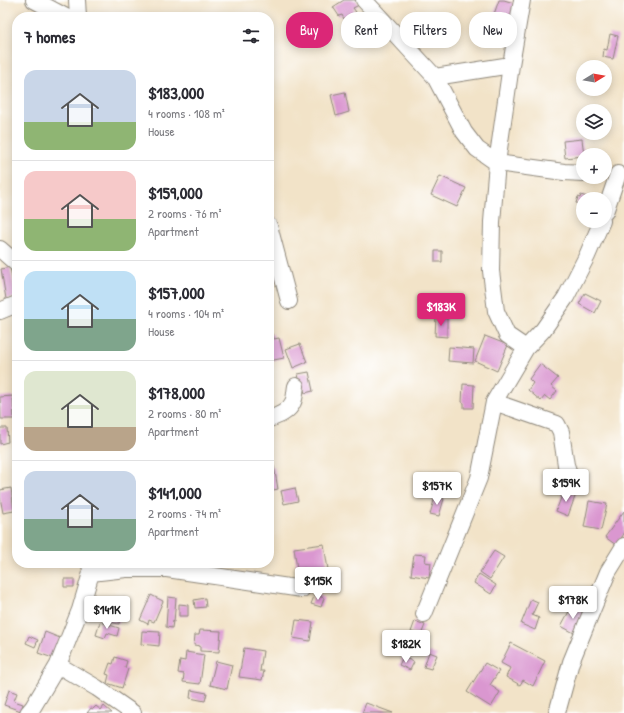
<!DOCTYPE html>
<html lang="en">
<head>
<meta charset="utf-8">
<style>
	body { margin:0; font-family:"Patrick Hand",sans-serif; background:#f2f2f3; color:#2b2b33; height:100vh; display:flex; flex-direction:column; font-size:15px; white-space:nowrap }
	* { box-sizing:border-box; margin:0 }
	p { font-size:13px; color:#7c7c81 }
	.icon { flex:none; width:22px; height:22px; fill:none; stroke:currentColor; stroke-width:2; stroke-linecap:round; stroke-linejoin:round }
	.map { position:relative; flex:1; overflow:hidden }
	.details { position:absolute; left:12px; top:12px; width:262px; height:556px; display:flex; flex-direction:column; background:#fff; border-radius:16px; box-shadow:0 2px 10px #0003 }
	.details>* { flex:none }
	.banner { position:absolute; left:286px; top:12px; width:278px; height:36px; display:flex; gap:8px }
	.needle { width:26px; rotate:79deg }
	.tools { position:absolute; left:576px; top:60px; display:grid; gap:8px }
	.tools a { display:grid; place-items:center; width:36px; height:36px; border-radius:50%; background:#fff; box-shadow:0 2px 10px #0003; font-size:20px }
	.price { position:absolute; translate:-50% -34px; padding:0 9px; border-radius:4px; background:#fff; color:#222; font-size:13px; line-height:26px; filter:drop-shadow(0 1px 2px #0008) }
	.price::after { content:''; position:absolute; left:50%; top:24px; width:12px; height:9px; margin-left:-6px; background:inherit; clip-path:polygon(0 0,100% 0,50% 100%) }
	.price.on { background:#db2777; color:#fff }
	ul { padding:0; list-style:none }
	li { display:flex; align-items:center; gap:12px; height:100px; padding:0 12px }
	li+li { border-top:1px solid #e1e1e2 }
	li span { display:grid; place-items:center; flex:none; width:112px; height:80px; border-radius:12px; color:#555 }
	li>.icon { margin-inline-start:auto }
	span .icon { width:48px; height:48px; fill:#fffc; stroke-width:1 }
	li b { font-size:17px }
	h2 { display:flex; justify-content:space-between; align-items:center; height:48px; padding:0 12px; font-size:17px }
	.chip { padding:0 14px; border-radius:16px; background:#fff; box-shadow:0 2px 10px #0003; font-size:14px; line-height:36px }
	.chip.on { background:#db2777; color:#fff }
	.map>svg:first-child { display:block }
</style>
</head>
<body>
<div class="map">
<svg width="624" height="713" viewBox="0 0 624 713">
	<rect width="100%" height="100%" fill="#fff"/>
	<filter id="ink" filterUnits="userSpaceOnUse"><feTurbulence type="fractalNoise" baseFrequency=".025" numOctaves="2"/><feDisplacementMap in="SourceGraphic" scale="8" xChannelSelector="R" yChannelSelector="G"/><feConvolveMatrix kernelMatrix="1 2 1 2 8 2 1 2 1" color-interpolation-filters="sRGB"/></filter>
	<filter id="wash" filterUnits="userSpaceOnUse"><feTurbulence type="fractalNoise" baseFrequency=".012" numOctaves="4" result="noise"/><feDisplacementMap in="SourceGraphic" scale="16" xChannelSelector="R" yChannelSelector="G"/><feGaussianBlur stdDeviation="0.9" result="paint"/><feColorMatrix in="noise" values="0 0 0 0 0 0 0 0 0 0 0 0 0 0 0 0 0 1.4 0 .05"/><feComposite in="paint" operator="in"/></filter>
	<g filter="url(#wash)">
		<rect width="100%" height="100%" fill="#f2e3c8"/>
		<g id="blocks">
			<path fill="#da97d0" d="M344,0H356L359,5L353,8L356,12L344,19L342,15L339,16L333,7Z
				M499,0H504L514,3L512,9L518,11L510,35L502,33L501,36L490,32L496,15L494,14Z
				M425,23V24H427L428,26L430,25L431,29H429L430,32L411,37L408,28L418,25L419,26L422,25L421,24Z
				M445,30L453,32L451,39L444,38Z
				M610,34L618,36L613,59L603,57L604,49L607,50Z
				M345,92L349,112L336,116L331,95Z
				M582,139L584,155H583V156L565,158L563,141Z
				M440,176L466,188L457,207L431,195Z
				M581,195L587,197L586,199H583V205L576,203L578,197L580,198Z
				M435,251H442V262H435Z
				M10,267L16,297L6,299L1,269Z
				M274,270L283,279L269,282V272Z
				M585,293L601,301L595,313L579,304Z
				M436,317H447V337L435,336Z
				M273,334L274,339L279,338L284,358L269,361V335Z
				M485,336L508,345L497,371L475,361Z
				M300,344L307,362L293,368L286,349Z
				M449,347L474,349L473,363L448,361Z
				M540,364L558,378L551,386L557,391L550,400L545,396L541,401L528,390L533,383L529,379Z
				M309,372L313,391L305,393L303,387L301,388L298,374Z
				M463,384L474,385L473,408H464V403L462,402Z
				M13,396L14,419H1L0,397Z
				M0,428H7L8,442L0,444Z
				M274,466L278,489L269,491V467Z
				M11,488L14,511L3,513L0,497V490Z
				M295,488L298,501L284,504L281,491Z
				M564,490L576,494L568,516L556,511Z
				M435,497L444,499L439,516L430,514Z
				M589,501L607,504L601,530L584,527Z
				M624,511V534L616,545L605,537Z
				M324,544L328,570L306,573L305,568L297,569L294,548Z
				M494,551L504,557L490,579L480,572Z
				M414,554L426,555L425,562L431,563L429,578L411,575Z
				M479,574L496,585L491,594L474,583Z
				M64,579H74V587H64Z
				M315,594L324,598L321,607L311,604Z
				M151,595L163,601L154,622L149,620L148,624L140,620Z
				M168,597L176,598L174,622L173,621L172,628L166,627Z
				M205,598L206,607L195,608L194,600Z
				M531,599L538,602L532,615L539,618L535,630L521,624Z
				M107,604L126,608L124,620L120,619L119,624L103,621Z
				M179,604L188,605V616H179Z
				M572,606L585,613L574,633L561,626Z
				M296,620L313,622L310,641L293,638Z
				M415,621L425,625L421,635L411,632Z
				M100,622L119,628L117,636L107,633L105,638L96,635Z
				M200,630L221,631L219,652L200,651V646L194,645L195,635H199Z
				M142,631L160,632L159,646L141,644Z
				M45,632L60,638L53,658L38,653Z
				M29,636L38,640L35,647L26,643Z
				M511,643L545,661L533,686L523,680L520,685L506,677L510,668L501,663Z
				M244,648L263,651L260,671H264L262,680L239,677Z
				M186,652L204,655L200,684L183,682L184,674L178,673L180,660L185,661Z
				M429,652L437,655L431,669L424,667Z
				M115,657L127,661L125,668L128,669L122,688L107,683L109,675L106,674L110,663L113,664Z
				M403,657L414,662L410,670L399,665Z
				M216,661L232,665L227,689L210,685Z
				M485,663L499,671L490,685L500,692L491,707L467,692Z
				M9,690L17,693L14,701L23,704L21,711L4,705Z
				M191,690L207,693L205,701L190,698Z
				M366,703L393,713H362Z
				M96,706L101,710L104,706L112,713H87L91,708L93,709Z"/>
		</g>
	</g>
	<g filter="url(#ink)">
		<use href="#blocks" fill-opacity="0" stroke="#8e877a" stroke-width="1"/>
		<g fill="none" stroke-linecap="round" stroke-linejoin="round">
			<defs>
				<path id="minor" d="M34,0L66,17
					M77,0L78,17
					M364,0L435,77L464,132L477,149L497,163L564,172L583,173
					M522,0L511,65L497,163L492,222L491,271L496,311L507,335L526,348
					M435,77L511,65
					M605,212L618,174
					M269,226L289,301
					M0,249L17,264
					M0,311L17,304
					M494,402L557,424L561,432L566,465L572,482
					M269,419C278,416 289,412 293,402C295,398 295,391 296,386
					M91,573L126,569H167L302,589
					M424,614L479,478L494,402L526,348L543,330L566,297L587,256L602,221
					M58,665L97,688L133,713
					M28,713L33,707L58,665L80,610L91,573L90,563
					M557,713L571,662L593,608L608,572L624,546"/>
			</defs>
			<use href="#minor" stroke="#8e877a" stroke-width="18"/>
			<use href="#minor" stroke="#fff" stroke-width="16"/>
		</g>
	</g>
</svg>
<div class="tools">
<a><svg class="needle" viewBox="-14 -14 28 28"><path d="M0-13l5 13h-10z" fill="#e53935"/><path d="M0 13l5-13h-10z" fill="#7c7c81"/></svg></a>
<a><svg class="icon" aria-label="layers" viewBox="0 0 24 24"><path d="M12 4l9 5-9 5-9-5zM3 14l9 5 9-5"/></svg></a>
<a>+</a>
<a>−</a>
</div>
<b class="price on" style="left:441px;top:327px">$183K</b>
<b class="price" style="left:566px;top:503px">$159K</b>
<b class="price" style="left:437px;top:506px">$157K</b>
<b class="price" style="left:318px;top:601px">$115K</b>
<b class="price" style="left:573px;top:620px">$178K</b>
<b class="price" style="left:107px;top:630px">$141K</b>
<b class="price" style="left:406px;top:664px">$182K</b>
<div class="banner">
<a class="chip on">Buy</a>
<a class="chip">Rent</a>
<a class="chip">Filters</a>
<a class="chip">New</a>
</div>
<section class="details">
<h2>7 homes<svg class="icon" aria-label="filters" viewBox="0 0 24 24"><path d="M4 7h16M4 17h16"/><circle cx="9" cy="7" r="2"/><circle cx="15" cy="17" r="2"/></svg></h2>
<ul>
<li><span style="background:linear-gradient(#c9d6e8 65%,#8fb573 0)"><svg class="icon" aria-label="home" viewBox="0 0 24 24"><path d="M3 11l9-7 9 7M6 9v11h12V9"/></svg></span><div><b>$183,000</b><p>4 rooms · 108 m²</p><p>House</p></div></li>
<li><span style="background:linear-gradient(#f6c9c9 60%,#8fb573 0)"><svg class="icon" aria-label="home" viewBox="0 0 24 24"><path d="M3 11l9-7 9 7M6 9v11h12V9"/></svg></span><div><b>$159,000</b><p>2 rooms · 76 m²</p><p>Apartment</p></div></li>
<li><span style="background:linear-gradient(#bfe0f5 60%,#7fa58c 0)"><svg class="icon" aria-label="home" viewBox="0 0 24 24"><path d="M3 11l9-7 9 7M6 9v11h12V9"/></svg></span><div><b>$157,000</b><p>4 rooms · 104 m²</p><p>House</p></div></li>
<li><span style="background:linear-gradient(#dfe7d0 70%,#b9a48a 0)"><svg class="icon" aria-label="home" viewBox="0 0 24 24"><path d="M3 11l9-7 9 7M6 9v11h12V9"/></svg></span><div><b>$178,000</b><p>2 rooms · 80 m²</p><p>Apartment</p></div></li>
<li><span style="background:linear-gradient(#c9d6e8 60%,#7fa58c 0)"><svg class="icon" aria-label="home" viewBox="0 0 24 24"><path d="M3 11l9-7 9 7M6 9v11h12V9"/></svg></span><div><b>$141,000</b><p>2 rooms · 74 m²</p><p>Apartment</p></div></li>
</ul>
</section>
</div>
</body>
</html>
